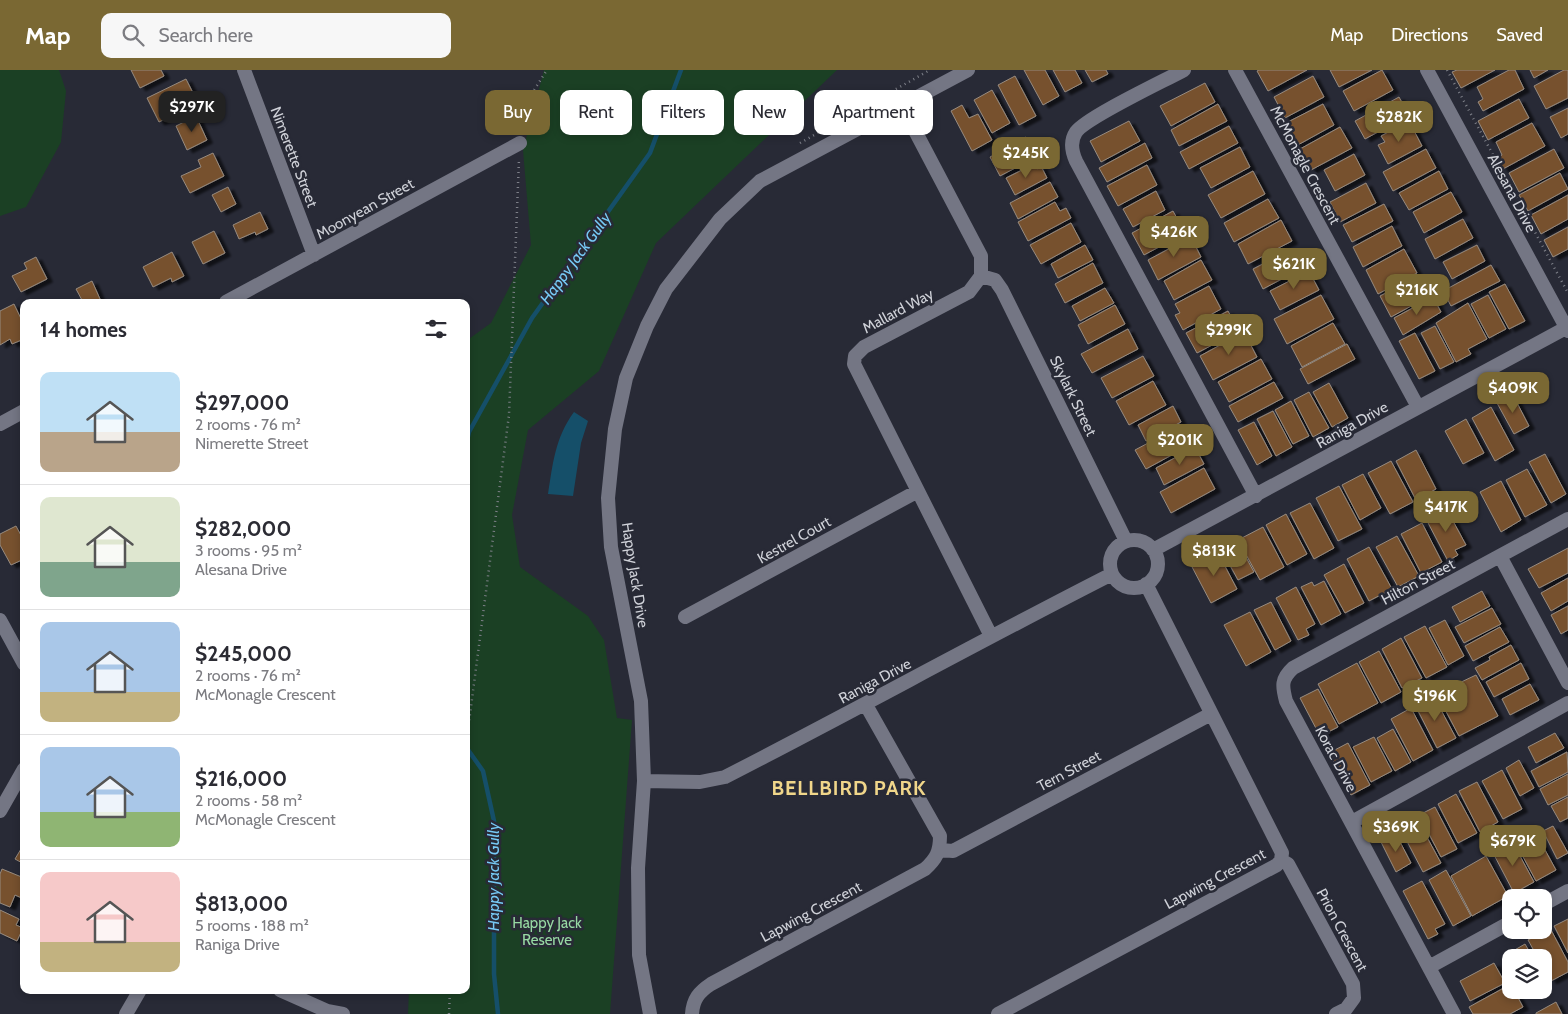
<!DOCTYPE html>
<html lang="en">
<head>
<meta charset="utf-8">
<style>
	body { margin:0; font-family:Cabin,sans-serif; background:#f7f7f7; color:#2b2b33; height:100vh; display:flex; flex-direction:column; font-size:19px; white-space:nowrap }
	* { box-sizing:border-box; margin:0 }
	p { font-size:16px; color:#7c7c81 }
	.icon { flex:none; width:28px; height:28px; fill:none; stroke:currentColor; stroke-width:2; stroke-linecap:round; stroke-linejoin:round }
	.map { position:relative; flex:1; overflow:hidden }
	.drawer { position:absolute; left:20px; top:229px; width:450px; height:695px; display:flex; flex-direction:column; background:#fff; border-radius:10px; box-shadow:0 2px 8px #0003 }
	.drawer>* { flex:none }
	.hud { position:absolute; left:485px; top:20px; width:475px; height:45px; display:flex; gap:10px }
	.tools { position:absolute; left:1502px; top:819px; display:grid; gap:10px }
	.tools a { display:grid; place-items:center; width:50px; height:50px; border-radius:10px; background:#fff; box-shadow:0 2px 8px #0003; font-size:25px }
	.price { position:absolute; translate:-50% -42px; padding:0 11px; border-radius:10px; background:#7a6833; color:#fff; font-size:16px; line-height:32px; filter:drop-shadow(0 1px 2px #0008) }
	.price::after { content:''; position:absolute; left:50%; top:30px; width:15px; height:11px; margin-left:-8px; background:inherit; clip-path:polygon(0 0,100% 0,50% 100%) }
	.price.selected { background:#222; color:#fff }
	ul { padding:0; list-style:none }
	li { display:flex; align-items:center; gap:15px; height:125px; padding:0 20px }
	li+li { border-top:1px solid #e1e1e2 }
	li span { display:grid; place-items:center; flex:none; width:140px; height:100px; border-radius:10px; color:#555 }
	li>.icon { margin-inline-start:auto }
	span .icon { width:60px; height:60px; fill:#fffc; stroke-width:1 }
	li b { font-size:21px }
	h2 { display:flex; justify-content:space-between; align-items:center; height:60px; padding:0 20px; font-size:21px }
	.tag { padding:0 18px; border-radius:10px; background:#fff; box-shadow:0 2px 8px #0003; font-size:18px; line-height:45px }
	.tag.selected { background:#7a6833; color:#fff }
	header { display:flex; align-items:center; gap:30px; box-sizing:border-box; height:70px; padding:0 25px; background:#7a6833; color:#fff }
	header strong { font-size:24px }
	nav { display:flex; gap:28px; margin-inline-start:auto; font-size:18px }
	.search { width:350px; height:45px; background:#f7f7f7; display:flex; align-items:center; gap:12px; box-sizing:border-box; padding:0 18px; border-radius:10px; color:#7c7c81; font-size:19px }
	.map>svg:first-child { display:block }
</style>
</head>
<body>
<header>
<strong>Map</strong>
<div class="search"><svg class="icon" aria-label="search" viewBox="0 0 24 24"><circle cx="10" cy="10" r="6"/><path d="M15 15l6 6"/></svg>Search here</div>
<nav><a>Map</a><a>Directions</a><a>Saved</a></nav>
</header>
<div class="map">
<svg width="1568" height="944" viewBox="0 0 1568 944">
	<defs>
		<filter id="shadow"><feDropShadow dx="5.5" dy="3" stdDeviation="1" flood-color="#0009"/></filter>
	</defs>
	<rect width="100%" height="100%" fill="#282a36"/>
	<path fill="#1b4024" d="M0,0H59L66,21L61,72L26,137L0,146Z
		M544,0H837L656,173L599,301L528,360L512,445L520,497L588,546L604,570L617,648L632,650L610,944H408L409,920H466V271L491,253L531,175L523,80Z"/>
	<path fill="#154f69" d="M574,342L588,351L581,373L573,426L548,424C553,393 555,368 574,342Z"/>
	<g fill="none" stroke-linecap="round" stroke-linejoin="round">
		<path stroke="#154f69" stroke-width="4.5" d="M466,375L469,362L532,248L650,83L681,0
			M466,677L483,701L494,751V904L498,944"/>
	</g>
	<path fill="#77512d" stroke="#978b80" filter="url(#shadow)" d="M131,0H161L164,6L140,18Z
		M1024,0H1045L1059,26L1043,35Z
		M1053,0H1075L1082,13L1065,22Z
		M1085,0H1106L1108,4L1092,12Z
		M1259,0H1307L1268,21L1257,1Z
		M1330,0H1372L1339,17Z
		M1382,0L1393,20L1354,41L1343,21Z
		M1457,0H1495L1461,18L1452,2Z
		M1509,0H1515L1524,19L1483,41L1478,32L1483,29L1477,17Z
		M1530,0H1548L1534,8Z
		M1564,0H1568V28L1546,39L1534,16Z
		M1015,6L1036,46L1019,55L998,15Z
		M1313,6L1324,27L1285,48L1274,27Z
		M186,9L198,33L159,52L147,28Z
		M1205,13L1215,32L1171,56L1160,36Z
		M992,20L1010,53L992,63L974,30Z
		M1399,27L1409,45L1365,69L1355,51Z
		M1519,29L1529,48L1488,70L1478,51Z
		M1218,34L1227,51L1179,76L1171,60Z
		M1323,34L1334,55L1296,76L1284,54Z
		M962,35L969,48L978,44L992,70L972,81L951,41Z
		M1568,38V64L1561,68L1550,47Z
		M196,46L207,70L187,80L176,56Z
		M1129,51L1140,71L1101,92L1090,71Z
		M1409,51L1422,76L1388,94L1378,75L1385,72L1381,66Z
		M1532,53L1545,76L1503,99L1497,88L1502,85L1496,72Z
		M1229,56L1238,73L1189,99L1180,82Z
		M1340,57L1352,78L1311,100L1300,79Z
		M1026,67L1036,87L1000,106L990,87Z
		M1145,73L1152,88L1107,112L1099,98Z
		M1240,77L1250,97L1211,118L1200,98Z
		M1426,79L1436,98L1393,121L1383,102Z
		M1554,79L1564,98L1519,122L1509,103Z
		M213,83L224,106L190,123L181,106L201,97L198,90Z
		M1354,84L1365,105L1335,121L1324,100Z
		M1034,94L1037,99L1041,96L1047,108L1015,125L1006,108Z
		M1147,95L1157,115L1118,136L1107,116Z
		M1253,101L1265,124L1221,148L1208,125Z
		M1439,101L1448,119L1409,140L1399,123Z
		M1560,103L1568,119L1528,141L1519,125Z
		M1050,112L1058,127L1018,149L1010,133Z
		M1366,113L1376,133L1340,152L1330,132Z
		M228,117L236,134L221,142L212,125Z
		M1156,121L1165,140L1133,157L1123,139Z
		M1451,122L1462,142L1424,163L1413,142Z
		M1568,125V149L1541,164L1531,145Z
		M1268,129L1279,148L1234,172L1224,153Z
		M1055,132L1060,141L1066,138L1071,148L1028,171L1018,152Z
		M1384,134L1393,151L1352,172L1343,155Z
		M1173,141L1185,163L1144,185L1132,163Z
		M260,142L268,159L256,165L255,162L239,169L233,155Z
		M1463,149L1473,168L1435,189L1425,169Z
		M1281,150L1292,171L1248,194L1238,174Z
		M1071,153L1081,172L1041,194L1030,175Z
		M1392,156L1402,176L1363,197L1353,177Z
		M1568,157V179L1553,187L1544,170Z
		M214,161L225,183L203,194L192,172Z
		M1191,167L1201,187L1158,210L1148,190Z
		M1085,175L1093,190L1058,208L1051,194Z
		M1477,175L1485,191L1452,209L1443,192Z
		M1404,179L1417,203L1378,224L1366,200Z
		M1290,180L1295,189L1303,185L1308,195L1263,219L1253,199Z
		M172,182L184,206L172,212L171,208L153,217L143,197Z
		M36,187L47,209L21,222L12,206L27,199L24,193Z
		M1201,190L1212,210L1174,230L1164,211Z
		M1093,193L1103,213L1065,233L1055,214Z
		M1491,195L1500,211L1451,236L1443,221Z
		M1309,201L1319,220L1280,240L1270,221Z
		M1415,208L1426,228L1391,247L1380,226Z
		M92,211L100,229L102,232H83L76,219Z
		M1505,214L1525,251L1509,259L1489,222Z
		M1209,216L1221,239L1183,260L1175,245L1180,243L1175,234Z
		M1105,218L1114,233L1080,251L1072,236Z
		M1321,225L1334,249L1287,274L1274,249Z
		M1488,225L1506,259L1489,268L1471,234Z
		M1433,227L1441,242L1403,265L1394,248Z
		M1468,233L1487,269L1468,279L1471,284L1456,292L1436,253Z
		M14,234L24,255V269L12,274L10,269L0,275V241Z
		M1115,235L1125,254L1088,274L1078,255Z
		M1228,241L1239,261L1197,283L1186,263Z
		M1333,253L1345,274L1302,297L1291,276Z
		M1435,256L1454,292L1440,299L1421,263Z
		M1128,259L1138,279L1092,303L1081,284Z
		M1244,262L1257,287L1213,310L1200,286Z
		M1415,263L1435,301L1419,309L1399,271Z
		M1347,274L1355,289L1308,314L1300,299Z
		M1143,286L1154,306L1112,328L1101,308Z
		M1261,289L1272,309L1229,332L1218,312Z
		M1153,311L1166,335L1129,355L1116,331Z
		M1274,312L1283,328L1238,352L1229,336Z
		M1329,313L1348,348L1332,357L1313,322Z
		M1309,322L1329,358L1313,367L1294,330Z
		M1513,325L1529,356L1514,364L1497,333Z
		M1291,331L1309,366L1293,374L1275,340Z
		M1173,336L1181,352L1146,371L1138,355Z
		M1491,337L1514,380L1495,391L1472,348Z
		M1273,341L1292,377L1276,386L1257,349Z
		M1466,349L1484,383L1463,394L1445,361Z
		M1254,352L1272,386L1257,395L1238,360Z
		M1182,355L1192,374L1146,399L1135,380Z
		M1195,377L1204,394L1164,415L1156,398Z
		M1416,380L1436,419L1416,430L1396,391Z
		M1545,384L1566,424L1551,433L1529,392Z
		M1391,391L1413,432L1390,444L1368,403Z
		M1204,398L1215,419L1171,443L1160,422Z
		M1527,399L1547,435L1525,447L1506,410Z
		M1363,404L1381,438L1360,450L1342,415Z
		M1501,411L1521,450L1501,462L1480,422Z
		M1339,416L1362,459L1338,471L1316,428Z
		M1310,433L1334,478L1314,489L1290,443Z
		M1446,438L1466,475L1455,480L1458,485L1448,491L1426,449Z
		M1286,444L1307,484L1287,495L1266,455Z
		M1422,453L1442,492L1421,503L1401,464Z
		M16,456L24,471V489L11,495L0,475V464Z
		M1263,457L1284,497L1260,510L1238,470Z
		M1397,466L1419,506L1398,517L1376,477Z
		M1237,471L1254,502L1238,510L1221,479Z
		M1369,477L1392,519L1369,531L1347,489Z
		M1568,478V503L1539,518L1528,499Z
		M1217,481L1237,519L1211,533L1191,495Z
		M1344,494L1364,533L1345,543L1324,505Z
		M1568,508V531L1551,541L1541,523Z
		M1324,511L1341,544L1321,555L1301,517L1312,512L1314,516Z
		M1296,517L1315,554L1306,559L1309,565L1298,570L1276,528Z
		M1482,521L1490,536L1460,552L1452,537Z
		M1271,532L1291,571L1275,580L1254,540Z
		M1568,536V560L1561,564L1551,545Z
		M1492,538L1501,554L1464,573L1455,557Z
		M1250,542L1271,582L1246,596L1224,555Z
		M1445,550L1464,586L1448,595L1429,558Z
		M1425,556L1447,597L1426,608L1404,567Z
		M1500,557L1509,572L1473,591L1465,576Z
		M1401,568L1422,608L1402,618L1382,579Z
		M1511,575L1519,590L1482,610L1475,598L1490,590L1489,587Z
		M1379,581L1401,622L1381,633L1359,592Z
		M1357,593L1378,633L1339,654L1318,614Z
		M1521,593L1529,609L1494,627L1486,612Z
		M1476,605L1498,646L1459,666L1440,630L1460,619L1457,614Z
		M1530,614L1539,630L1510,645L1502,629Z
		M1318,619L1338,657L1320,666L1300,628Z
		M1433,625L1456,668L1437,678L1415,635Z
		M1411,638L1433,680L1413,691L1391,649Z
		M1393,659L1411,692L1395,701L1377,668Z
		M1555,663L1564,678L1536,693L1528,677Z
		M1374,667L1392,701L1371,712L1353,677Z
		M1348,673L1370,715L1351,725L1329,683Z
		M1567,682L1568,702L1539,717L1531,701Z
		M1519,690L1534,718L1520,726L1506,698Z
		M1502,700L1522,739L1503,749L1482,711Z
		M1568,704V725L1548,735L1540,719Z
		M1477,712L1498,752L1480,762L1459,721Z
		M1456,724L1477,763L1458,773L1438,734Z
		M1568,727V748L1560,752L1551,736Z
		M1435,737L1457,779L1441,787L1419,745Z
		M1416,747L1441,793L1423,802L1399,756Z
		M1553,756L1568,783L1557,789L1543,761Z
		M1533,758L1556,800L1536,811L1513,768Z
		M1396,764L1411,793L1396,802L1381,772Z
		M1512,771L1534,812L1514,823L1492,781Z
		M24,774V794L15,789Z
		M1486,786L1508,826L1472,846L1451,806Z
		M2,799L24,808V829L15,825L10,837L0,833V804Z
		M1446,800L1471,846L1453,856L1429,810Z
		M1422,811L1445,854L1435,859L1438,864L1428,869L1403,821Z
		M0,840L19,849L16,855L23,858L17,871L0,863Z
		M1568,849V883L1554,856Z
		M1550,858L1568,892V902L1551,911L1544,899V888H1538L1528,870Z
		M1525,874L1533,888H1511V895L1506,885Z
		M1494,893L1505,913L1470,931L1460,911Z
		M1511,914V920H1514L1523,937L1510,944H1473L1469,937Z
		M1556,932L1562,944H1536V943Z"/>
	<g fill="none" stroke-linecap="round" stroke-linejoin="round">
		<path stroke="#7e8089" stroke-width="2.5" stroke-dasharray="1 4" stroke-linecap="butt" d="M1447,0L1568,223
			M520,61L521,40L547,0
			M800,73L930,0
			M466,675L509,345L519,89
			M449,944L450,920"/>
		<path stroke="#747684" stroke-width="14" d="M244,0L314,185
			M1184,0C1164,11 1087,47 1076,62C1070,71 1071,80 1076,91L1256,426
			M1235,0L1418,337
			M1427,0L1568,261
			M902,36L981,186V206L969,222L864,277L855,286L854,294L991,566
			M981,206L995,210L1002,220L1126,471
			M226,232L520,73
			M0,354L24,341
			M1110 494a24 24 0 1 1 48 0a24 24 0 1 1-48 0Z
			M1153,480L1566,258
			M1500,486L1568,613
			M685,547L918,421
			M644,711L700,712L725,707C854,641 982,570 1112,504
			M1352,752L1568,633
			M940,780L953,781L1211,644
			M1281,790L1288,794L1353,914L1354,928L1346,939L1336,944
			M1544,834L1568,821
			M1429,897L1511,852
			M280,920L327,941L343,944
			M126,944L140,920
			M650,944L639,885L638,798L644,711L641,631L611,477L608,428L615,359L626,308L647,256L666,219L720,149L760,111L968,0
			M692,944C693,929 699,922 711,914L925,799C936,789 940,782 940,766L866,635
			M998,944L1277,795L1281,790L1282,783L1146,514
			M1454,944L1286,631C1282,616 1281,609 1293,598L1568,449"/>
		<path stroke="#747684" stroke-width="14" d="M0,550L24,594
			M0,741L24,699"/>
	</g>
	<g text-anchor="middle" stroke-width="5" stroke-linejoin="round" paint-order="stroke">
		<g font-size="15" fill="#cfd1d8" stroke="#282a36">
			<text transform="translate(294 87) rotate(69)" y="5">Nimerette Street</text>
			<text transform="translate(1305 95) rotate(62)" y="5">McMonagle Crescent</text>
			<text transform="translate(1512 123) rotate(62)" y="5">Alesana Drive</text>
			<text transform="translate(365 139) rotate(-29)" y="5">Moonyean Street</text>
			<text transform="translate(898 241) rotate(-28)" y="5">Mallard Way</text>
			<text transform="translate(1073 326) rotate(64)" y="5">Skylark Street</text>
			<text transform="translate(1352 355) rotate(-29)" y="5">Raniga Drive</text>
			<text transform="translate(794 470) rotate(-29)" y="5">Kestrel Court</text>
			<text transform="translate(635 505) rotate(81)" y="5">Happy Jack Drive</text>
			<text transform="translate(1418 512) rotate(-28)" y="5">Hilton Street</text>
			<text transform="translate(875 611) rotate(-28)" y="5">Raniga Drive</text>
			<text transform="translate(1336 689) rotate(62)" y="5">Korac Drive</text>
			<text transform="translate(1069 701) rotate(-28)" y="5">Tern Street</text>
			<text transform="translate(1215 809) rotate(-28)" y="5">Lapwing Crescent</text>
			<text transform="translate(811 842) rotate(-28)" y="5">Lapwing Crescent</text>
			<text transform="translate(1342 860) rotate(62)" y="5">Prion Crescent</text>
		</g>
		<g font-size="15" fill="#97d9a3" stroke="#282a36">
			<text x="547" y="858">Happy Jack<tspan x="547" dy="17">Reserve</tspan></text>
		</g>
		<g font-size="16" font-style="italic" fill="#77caf6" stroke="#282a36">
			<text transform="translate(575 188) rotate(-54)" y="6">Happy Jack Gully</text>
			<text transform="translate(493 807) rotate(-90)" y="6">Happy Jack Gully</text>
		</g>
		<g font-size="20" font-weight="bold" letter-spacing="1" fill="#f0d68a" stroke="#282a36">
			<text x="849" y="725">BELLBIRD PARK</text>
		</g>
	</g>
</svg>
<div class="tools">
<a><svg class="icon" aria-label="locate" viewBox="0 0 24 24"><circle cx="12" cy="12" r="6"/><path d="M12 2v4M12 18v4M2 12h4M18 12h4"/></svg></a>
<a><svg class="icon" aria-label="layers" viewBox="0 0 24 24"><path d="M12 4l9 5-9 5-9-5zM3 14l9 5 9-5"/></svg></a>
</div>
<b class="price selected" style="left:192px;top:63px">$297K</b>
<b class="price" style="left:1399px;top:73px">$282K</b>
<b class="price" style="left:1026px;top:109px">$245K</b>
<b class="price" style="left:1174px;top:188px">$426K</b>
<b class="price" style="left:1294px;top:220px">$621K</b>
<b class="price" style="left:1417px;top:246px">$216K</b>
<b class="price" style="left:1229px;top:286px">$299K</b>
<b class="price" style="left:1513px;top:344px">$409K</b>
<b class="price" style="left:1180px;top:396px">$201K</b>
<b class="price" style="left:1446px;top:463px">$417K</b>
<b class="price" style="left:1214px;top:507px">$813K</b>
<b class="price" style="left:1435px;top:652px">$196K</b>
<b class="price" style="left:1396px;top:783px">$369K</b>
<b class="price" style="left:1513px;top:797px">$679K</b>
<div class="hud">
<a class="tag selected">Buy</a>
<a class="tag">Rent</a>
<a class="tag">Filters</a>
<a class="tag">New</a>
<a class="tag">Apartment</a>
</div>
<section class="drawer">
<h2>14 homes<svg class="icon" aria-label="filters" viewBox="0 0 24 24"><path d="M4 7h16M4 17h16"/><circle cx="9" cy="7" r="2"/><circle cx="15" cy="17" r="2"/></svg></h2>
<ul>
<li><span style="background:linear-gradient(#bfe0f5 60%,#b9a48a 0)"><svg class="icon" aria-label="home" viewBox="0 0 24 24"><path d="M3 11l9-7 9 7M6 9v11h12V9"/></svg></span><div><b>$297,000</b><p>2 rooms · 76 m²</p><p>Nimerette Street</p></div></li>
<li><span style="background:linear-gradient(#dfe7d0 65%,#7fa58c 0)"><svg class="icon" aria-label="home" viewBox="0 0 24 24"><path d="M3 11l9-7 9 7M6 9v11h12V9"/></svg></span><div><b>$282,000</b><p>3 rooms · 95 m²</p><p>Alesana Drive</p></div></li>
<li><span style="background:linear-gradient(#a9c7e8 70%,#c2b280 0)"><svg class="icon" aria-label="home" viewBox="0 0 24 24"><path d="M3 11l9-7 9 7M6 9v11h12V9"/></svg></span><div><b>$245,000</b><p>2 rooms · 76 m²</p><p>McMonagle Crescent</p></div></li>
<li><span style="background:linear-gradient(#a9c7e8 65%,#8fb573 0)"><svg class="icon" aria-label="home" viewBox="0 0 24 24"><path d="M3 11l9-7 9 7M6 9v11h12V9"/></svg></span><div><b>$216,000</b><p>2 rooms · 58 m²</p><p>McMonagle Crescent</p></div></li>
<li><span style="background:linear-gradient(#f6c9c9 70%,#c2b280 0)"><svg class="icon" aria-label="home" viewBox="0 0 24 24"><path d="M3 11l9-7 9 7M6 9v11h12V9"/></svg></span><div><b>$813,000</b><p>5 rooms · 188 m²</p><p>Raniga Drive</p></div></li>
</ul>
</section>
</div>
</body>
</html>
